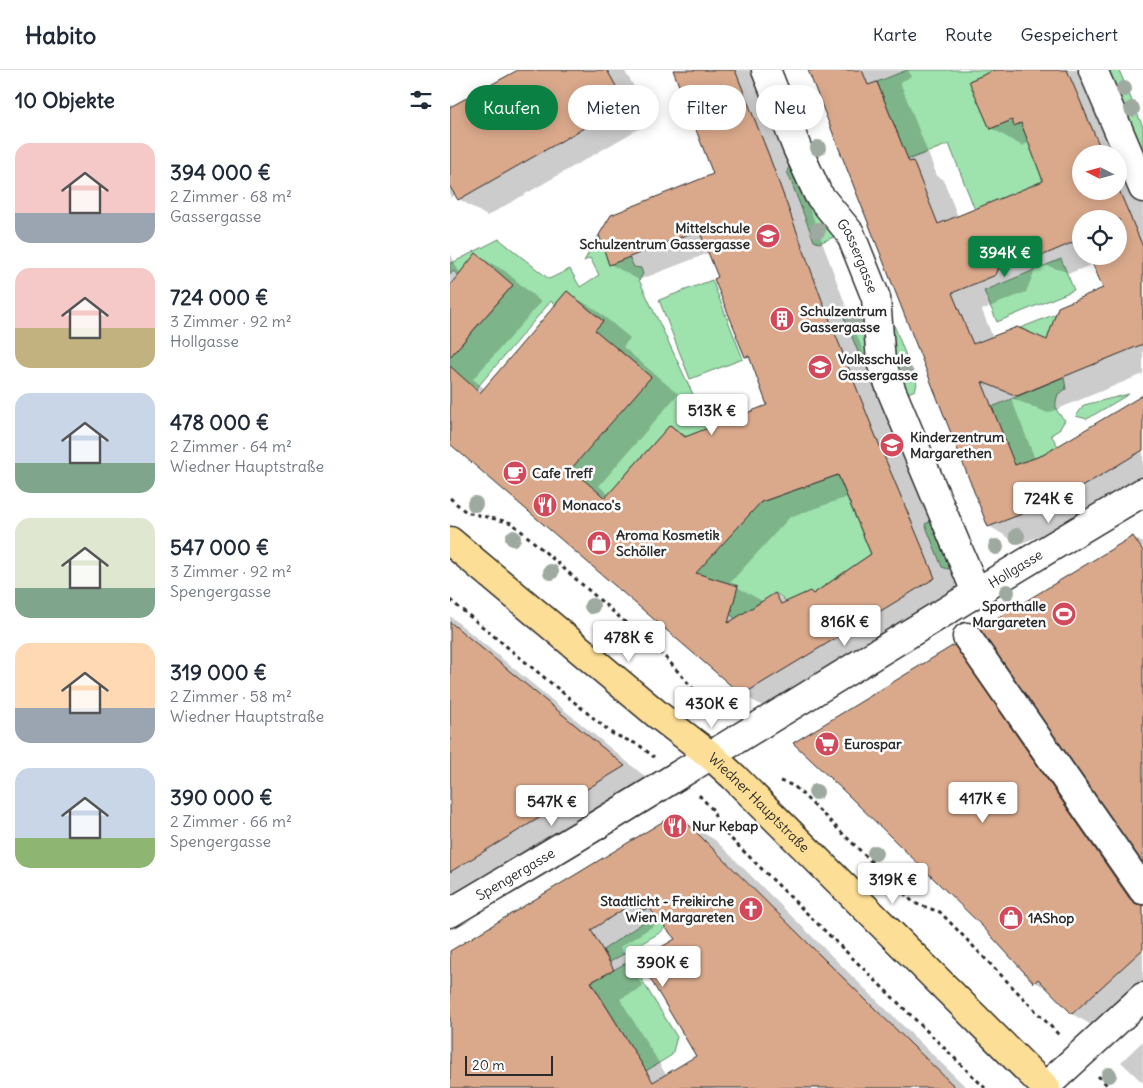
<!DOCTYPE html>
<html lang="de">
<head>
<meta charset="utf-8">
<style>
	body { margin:0; font-family:Delius,sans-serif; background:#f2f2f3; color:#1f2937; height:100vh; display:flex; flex-direction:column; font-size:19px; white-space:nowrap }
	* { box-sizing:border-box; margin:0 }
	p { font-size:16px; color:#747a83 }
	.icon { flex:none; width:28px; height:28px; fill:none; stroke:currentColor; stroke-width:2; stroke-linecap:round; stroke-linejoin:round }
	.map { position:relative; flex:1; overflow:hidden }
	.sheet { display:flex; flex-direction:column; background:#fff; width:450px }
	.sheet>* { flex:none }
	.top-card { position:absolute; left:15px; top:15px; width:475px; height:45px; display:flex; gap:10px }
	.needle { width:32px; rotate:276deg }
	.buttons { position:absolute; left:622px; top:75px; display:grid; gap:10px }
	.buttons a { display:grid; place-items:center; width:55px; height:55px; border-radius:50%; background:#fff; box-shadow:0 2px 12px #0003; font-size:25px }
	.scale { position:absolute; left:15px; bottom:12px; width:88px; box-sizing:border-box; padding-left:5px; border:2px solid #2b2b2b; border-top:0; font-size:14px; line-height:18px; white-space:nowrap; color:#2b2b2b; -webkit-text-stroke:4px #fff; paint-order:stroke }
	.price { position:absolute; translate:-50% -42px; padding:0 11px; border-radius:5px; background:#fff; color:#222; font-size:16px; line-height:32px; filter:drop-shadow(0 1px 2px #0008) }
	.price::after { content:''; position:absolute; left:50%; top:30px; width:15px; height:11px; margin-left:-8px; background:inherit; clip-path:polygon(0 0,100% 0,50% 100%) }
	.price.current { background:#0b8043; color:#fff }
	ul { padding:0; list-style:none }
	li { display:flex; align-items:center; gap:15px; height:125px; padding:0 15px }
	li span { display:grid; place-items:center; flex:none; width:140px; height:100px; border-radius:15px; color:#555 }
	li>.icon { margin-inline-start:auto }
	span .icon { width:60px; height:60px; fill:#fffc; stroke-width:1 }
	li b { font-size:21px }
	h2 { display:flex; justify-content:space-between; align-items:center; height:60px; padding:0 15px; font-size:21px }
	.chip { padding:0 18px; border-radius:22px; background:#fff; box-shadow:0 2px 12px #0003; font-size:18px; line-height:45px }
	.chip.current { background:#0b8043; color:#fff }
	header { display:flex; align-items:center; gap:30px; box-sizing:border-box; height:70px; padding:0 25px; background:#fff; border-bottom:1px solid #e0e1e3 }
	header strong { font-size:24px }
	nav { display:flex; gap:28px; margin-inline-start:auto; font-size:18px }
	main { display:flex; flex:1; min-height:0 }
	.map>svg:first-child { display:block }
</style>
</head>
<body>
<header>
<strong>Habito</strong>
<nav><a>Karte</a><a>Route</a><a>Gespeichert</a></nav>
</header>
<main>
<section class="sheet">
<h2>10 Objekte<svg class="icon" aria-label="filters" viewBox="0 0 24 24"><path d="M4 7h16M4 17h16"/><circle cx="9" cy="7" r="2"/><circle cx="15" cy="17" r="2"/></svg></h2>
<ul>
<li><span style="background:linear-gradient(#f6c9c9 70%,#9aa5b1 0)"><svg class="icon" aria-label="home" viewBox="0 0 24 24"><path d="M3 11l9-7 9 7M6 9v11h12V9"/></svg></span><div><b>394 000 €</b><p>2 Zimmer · 68 m²</p><p>Gassergasse</p></div></li>
<li><span style="background:linear-gradient(#f6c9c9 60%,#c2b280 0)"><svg class="icon" aria-label="home" viewBox="0 0 24 24"><path d="M3 11l9-7 9 7M6 9v11h12V9"/></svg></span><div><b>724 000 €</b><p>3 Zimmer · 92 m²</p><p>Hollgasse</p></div></li>
<li><span style="background:linear-gradient(#c9d6e8 70%,#7fa58c 0)"><svg class="icon" aria-label="home" viewBox="0 0 24 24"><path d="M3 11l9-7 9 7M6 9v11h12V9"/></svg></span><div><b>478 000 €</b><p>2 Zimmer · 64 m²</p><p>Wiedner Hauptstraße</p></div></li>
<li><span style="background:linear-gradient(#dfe7d0 70%,#7fa58c 0)"><svg class="icon" aria-label="home" viewBox="0 0 24 24"><path d="M3 11l9-7 9 7M6 9v11h12V9"/></svg></span><div><b>547 000 €</b><p>3 Zimmer · 92 m²</p><p>Spengergasse</p></div></li>
<li><span style="background:linear-gradient(#ffd9b3 65%,#9aa5b1 0)"><svg class="icon" aria-label="home" viewBox="0 0 24 24"><path d="M3 11l9-7 9 7M6 9v11h12V9"/></svg></span><div><b>319 000 €</b><p>2 Zimmer · 58 m²</p><p>Wiedner Hauptstraße</p></div></li>
<li><span style="background:linear-gradient(#c9d6e8 70%,#8fb573 0)"><svg class="icon" aria-label="home" viewBox="0 0 24 24"><path d="M3 11l9-7 9 7M6 9v11h12V9"/></svg></span><div><b>390 000 €</b><p>2 Zimmer · 66 m²</p><p>Spengergasse</p></div></li>
</ul>
</section>
<div class="map">
<svg width="693" height="1018" viewBox="0 0 693 1018">
	<rect width="100%" height="100%" fill="#fff"/>
	<filter id="ink" filterUnits="userSpaceOnUse"><feTurbulence type="fractalNoise" baseFrequency=".02" numOctaves="2"/><feDisplacementMap in="SourceGraphic" scale="10" xChannelSelector="R" yChannelSelector="G"/><feConvolveMatrix kernelMatrix="1 2 1 2 8 2 1 2 1" color-interpolation-filters="sRGB"/></filter>
	<g filter="url(#ink)">
		<path fill="#9ee2ad" stroke="#64866c" d="M457,0H545L520,11L540,59L562,50L572,53L606,106L525,140L499,74L452,92L454,80L427,12Z
			M658,0H669L693,57V81Z
			M339,97L348,102L389,165L369,173L364,171L337,101Z
			M542,162L584,185L548,200Z
			M149,165L179,187L184,197L191,198L193,204L189,210L259,358L256,383L220,355L169,412L167,439L129,414L133,409L125,402L104,392L200,307L166,277L133,313L114,296L153,251L117,221L105,235L101,231L26,319L19,313L16,316L0,297V267L10,276L63,215L26,184L8,205L3,201L0,205V192L2,193L49,169L99,209L120,199L130,217L149,205L140,188L134,191Z
			M611,189L624,220L547,252L534,221Z
			M262,210L293,289L240,309L209,230Z
			M417,233L423,287L417,290L410,287L394,247L397,241Z
			M606,244L616,275L586,287L576,261L570,258Z
			M444,255L467,314L465,320L456,324L450,320L436,258Z
			M614,307L616,319L608,324C604,337 605,341 615,350L609,360L601,365L608,376L593,385L561,397L542,337Z
			M679,324L637,349L626,346L634,335Z
			M388,405L421,484L363,524L336,532L333,528L325,523L294,557L280,544L283,540L230,497L303,435Z
			M482,451L503,492L501,498L498,499L492,497L475,454Z
			M223,832L231,840L211,862L160,892L153,880Z
			M180,891L227,967L222,985L196,1001L141,912Z"/>
		<path fill="#0003" fill-rule="evenodd" d="M71,0H174L204,50L37,146L9,129L5,124L0,128V38Z
			M224,0H307L346,101L401,250L452,380L513,525L321,641L292,624L0,372V183L10,204L26,185L55,201L91,232L23,309L35,319L117,223L145,239L180,268L173,277L228,324L149,416L159,425L220,357L239,367L319,335L301,289L296,287L270,208L259,183L189,210L160,194L265,105ZM398,427L423,485L364,525L339,532L325,525L314,532L287,517L279,514L340,447Z
			M359,0H458L461,7L450,12L487,106L493,109L508,147L595,112L580,72L572,76L541,58L548,0H639L693,125V304L598,343L561,328L585,389L593,386L693,327V416L644,445L569,474L539,456ZM568,49L559,53V50ZM631,84H669V121H631ZM631,149H669V186H631ZM588,193L620,203L644,194L654,219L597,272L543,268L532,240L576,222Z
			M683,467L693,473V790Z
			M0,546L204,714L0,837Z
			M504,576L535,594L693,822V926L654,962L622,944L603,922L585,912Z
			M235,752L265,770L407,911L517,1018H0V883ZM211,851L227,869L248,986L217,1006L170,929L193,917L170,877Z
			M693,971V1013L671,992Z"/>
		<path fill="#daa98c" stroke="#2b2b2b" fill-rule="evenodd" d="M68,0H157L176,34L8,130L0,117V37Z
			M223,0H285L318,83L373,233L424,362L485,508L292,625L0,374V296L30,323L117,221L153,251L145,260L201,307L121,399L155,428L220,355L235,367L317,335L299,286L295,287L286,265H287L264,209L268,207L249,160L159,195L149,165L161,145L263,104ZM388,405L421,484L363,524L360,521L331,534L325,523L278,553L288,516L246,503L311,432Z
			M358,0H412L418,15L427,12L459,92L463,91L488,154L593,111L571,53L564,56L562,50L540,59L519,11L545,0H617L653,84H631V121H669V120L693,177V274L567,326L532,312L565,395L593,385L693,325V380L613,428L538,457ZM631,149H669V186H639L653,218L608,237L597,270L567,257L523,274L502,223L546,205L557,176L589,187L631,169Z
			M26,183L63,215L0,287V215Z
			M683,466L693,481V793L530,559Z
			M0,552L175,696L0,802Z
			M504,575L680,829L686,834L693,835V879L622,944L588,909L584,913L533,857L396,723L343,673Z
			M217,749L235,751L377,892L506,1018H0V881ZM180,835L192,840L200,839L225,869L189,890L246,986L203,1012L141,912L164,900L141,860Z"/>
		<g fill="none" stroke-linecap="round" stroke-linejoin="round">
			<defs>
				<g id="minor">
					<path id="s1" d="M316,0L347,78L368,124L400,163L426,228L431,292L442,322L526,522"/>
					<path d="M643,0L693,118"/>
					<path d="M517,567L693,820"/>
					<path id="s2" d="M0,843C76,798 152,753 227,706C382,611 537,515 693,422"/>
					<path d="M595,1017L693,927"/>
				</g>
				<g id="major">
					<path id="s3" d="M0,471L208,645L260,685L284,707L596,1018"/>
				</g>
			</defs>
			<use href="#minor" stroke="#2b2b2b" stroke-width="31"/>
			<use href="#major" stroke="#2b2b2b" stroke-width="31"/>
			<path stroke="#2b2b2b" stroke-width="3" stroke-dasharray="4 4" stroke-linecap="butt" d="M0,428L16,442L62,453L216,588L269,648
				M0,530L163,664L189,675L204,687
				M330,711L344,716L464,833L490,842L609,965
				M249,725L263,740L268,756L535,1018
				M648,1006L660,1018"/>
			<use href="#minor" stroke="#fff" stroke-width="28"/>
			<use href="#major" stroke="#fdde96" stroke-width="28"/>
		</g>
		<g fill="#9ea9a0">
			<circle cx="674" cy="19" r="8"/>
			<circle cx="682" cy="39" r="8"/>
			<circle cx="368" cy="78" r="8"/>
			<circle cx="368" cy="160" r="8"/>
			<circle cx="404" cy="253" r="8"/>
			<circle cx="456" cy="304" r="8"/>
			<circle cx="25" cy="434" r="8"/>
			<circle cx="567" cy="466" r="8"/>
			<circle cx="63" cy="468" r="8"/>
			<circle cx="546" cy="477" r="8"/>
			<circle cx="101" cy="502" r="8"/>
			<circle cx="557" cy="522" r="8"/>
			<circle cx="142" cy="536" r="8"/>
			<circle cx="181" cy="571" r="8"/>
			<circle cx="366" cy="722" r="8"/>
			<circle cx="425" cy="783" r="8"/>
			<circle cx="456" cy="813" r="8"/>
			<circle cx="659" cy="1005" r="8"/>
		</g>
	</g>
	<defs>
		<symbol id="school-disc" viewBox="-11 -11 22 22"><circle r="9.5" fill="#d1495b" stroke="#fff"/><path d="M0-5L7-2L0 1L-7-2ZM-4 1L0 2.5L4 1V4Q0 6-4 4Z" fill="#fff"/></symbol>
		<symbol id="building-disc" viewBox="-11 -11 22 22"><circle r="9.5" fill="#d1495b" stroke="#fff"/><path d="M-4-6H4V6H1V3H-1V6H-4ZM-2.5-4.3h1.7v1.8h-1.7ZM.8-4.3h1.7v1.8H.8ZM-2.5-1h1.7V.8h-1.7ZM.8-1h1.7V.8H.8Z" fill="#fff"/></symbol>
		<symbol id="cafe-disc" viewBox="-11 -11 22 22"><circle r="9.5" fill="#d1495b" stroke="#fff"/><path d="M-5.5-4.5H6V0H3Q3 3.5 0 3.5H-2.5Q-5.5 3.5-5.5 0ZM3-3.2v2h1.7v-2ZM-6 4.5H4V6H-6Z" fill="#fff"/></symbol>
		<symbol id="restaurant-disc" viewBox="-11 -11 22 22"><circle r="9.5" fill="#d1495b" stroke="#fff"/><path d="M-5-6h1v4h1v-4h1v4h1v-4h1v5L-1.5 .5V6h-2V.5L-5-1ZM5-6V6H3V1.5H1.5Q1.5-4 5-6Z" fill="#fff"/></symbol>
		<symbol id="shop-disc" viewBox="-11 -11 22 22"><circle r="9.5" fill="#d1495b" stroke="#fff"/><path d="M-5-2.5h2.3a2.7 3.5 0 0 1 5.4 0H5L5.5 6h-11ZM-1.5-2.5h3a1.5 2.3 0 0 0-3 0Z" fill="#fff"/></symbol>
		<symbol id="stadium-disc" viewBox="-11 -11 22 22"><circle r="9.5" fill="#d1495b" stroke="#fff"/><path d="M0-5a6.5 5 0 1 0 0 10a6.5 5 0 1 0 0-10ZM-3.5-1.8h7v3.6h-7Z" fill="#fff"/></symbol>
		<symbol id="supermarket-disc" viewBox="-11 -11 22 22"><circle r="9.5" fill="#d1495b" stroke="#fff"/><path d="M-6-5.5h2.5l.6 2H6L4.5 2H-2.5L-4.4-4H-6ZM-1.5 3.2a1.3 1.3 0 1 0 .1 0ZM3 3.2a1.3 1.3 0 1 0 .1 0Z" fill="#fff"/></symbol>
		<symbol id="church-disc" viewBox="-11 -11 22 22"><circle r="9.5" fill="#d1495b" stroke="#fff"/><path d="M-1.2-6h2.4v3.5h3.3v2.4h-3.3V6h-2.4V-.1h-3.3v-2.4h3.3Z" fill="#fff"/></symbol>
	</defs>
	<g fill-rule="evenodd">
		<use href="#school-disc" x="304" y="152" width="28" height="28"/>
		<use href="#building-disc" x="318" y="235" width="28" height="28"/>
		<use href="#school-disc" x="356" y="283" width="28" height="28"/>
		<use href="#school-disc" x="428" y="361" width="28" height="28"/>
		<use href="#cafe-disc" x="51" y="389" width="28" height="28"/>
		<use href="#restaurant-disc" x="81" y="421" width="28" height="28"/>
		<use href="#shop-disc" x="135" y="459" width="28" height="28"/>
		<use href="#stadium-disc" x="600" y="530" width="28" height="28"/>
		<use href="#supermarket-disc" x="363" y="660" width="28" height="28"/>
		<use href="#restaurant-disc" x="211" y="742" width="28" height="28"/>
		<use href="#church-disc" x="287" y="825" width="28" height="28"/>
		<use href="#shop-disc" x="547" y="834" width="28" height="28"/>
	</g>
	<g text-anchor="middle" stroke-width="5" stroke-linejoin="round" paint-order="stroke">
		<g font-size="14" font-weight="bold" fill="#2b2b2b" stroke="#fff" text-anchor="start">
			<text x="300" y="163" text-anchor="end">Mittelschule<tspan x="300" dy="16">Schulzentrum Gassergasse</tspan></text>
			<text x="350" y="246">Schulzentrum<tspan x="350" dy="16">Gassergasse</tspan></text>
			<text x="388" y="294">Volksschule<tspan x="388" dy="16">Gassergasse</tspan></text>
			<text x="460" y="372">Kinderzentrum<tspan x="460" dy="16">Margarethen</tspan></text>
			<text x="82" y="408">Cafe Treff</text>
			<text x="112" y="440">Monaco's</text>
			<text x="166" y="470">Aroma Kosmetik<tspan x="166" dy="16">Schöller</tspan></text>
			<text x="596" y="541" text-anchor="end">Sporthalle<tspan x="596" dy="16">Margareten</tspan></text>
			<text x="394" y="679">Eurospar</text>
			<text x="242" y="761">Nur Kebap</text>
			<text x="284" y="836" text-anchor="end">Stadtlicht - Freikirche<tspan x="284" dy="16">Wien Margareten</tspan></text>
			<text x="578" y="853">1AShop</text>
		</g>
		<g font-size="14" fill="#2b2b2b" stroke="#fff">
			<text dy="5" stroke="none"><textPath href="#s1" startOffset="209">Gassergasse</textPath></text>
			<text dy="5" stroke="none"><textPath href="#s2" startOffset="662">Hollgasse</textPath></text>
			<text dy="5" stroke="none"><textPath href="#s3" startOffset="405">Wiedner Hauptstraße</textPath></text>
			<text dy="5" stroke="none"><textPath href="#s2" startOffset="76">Spengergasse</textPath></text>
		</g>
	</g>
</svg>
<div class="buttons">
<a><svg class="needle" viewBox="-14 -14 28 28"><path d="M0-13l5 13h-10z" fill="#e53935"/><path d="M0 13l5-13h-10z" fill="#747a83"/></svg></a>
<a><svg class="icon" aria-label="locate" viewBox="0 0 24 24"><circle cx="12" cy="12" r="6"/><path d="M12 2v4M12 18v4M2 12h4M18 12h4"/></svg></a>
</div>
<div class="scale">20 m</div>
<b class="price current" style="left:555px;top:208px">394K €</b>
<b class="price" style="left:262px;top:366px">513K €</b>
<b class="price" style="left:599px;top:454px">724K €</b>
<b class="price" style="left:395px;top:577px">816K €</b>
<b class="price" style="left:179px;top:593px">478K €</b>
<b class="price" style="left:262px;top:659px">430K €</b>
<b class="price" style="left:533px;top:754px">417K €</b>
<b class="price" style="left:102px;top:757px">547K €</b>
<b class="price" style="left:443px;top:835px">319K €</b>
<b class="price" style="left:213px;top:918px">390K €</b>
<div class="top-card">
<a class="chip current">Kaufen</a>
<a class="chip">Mieten</a>
<a class="chip">Filter</a>
<a class="chip">Neu</a>
</div>
</div>
</main>
</body>
</html>
